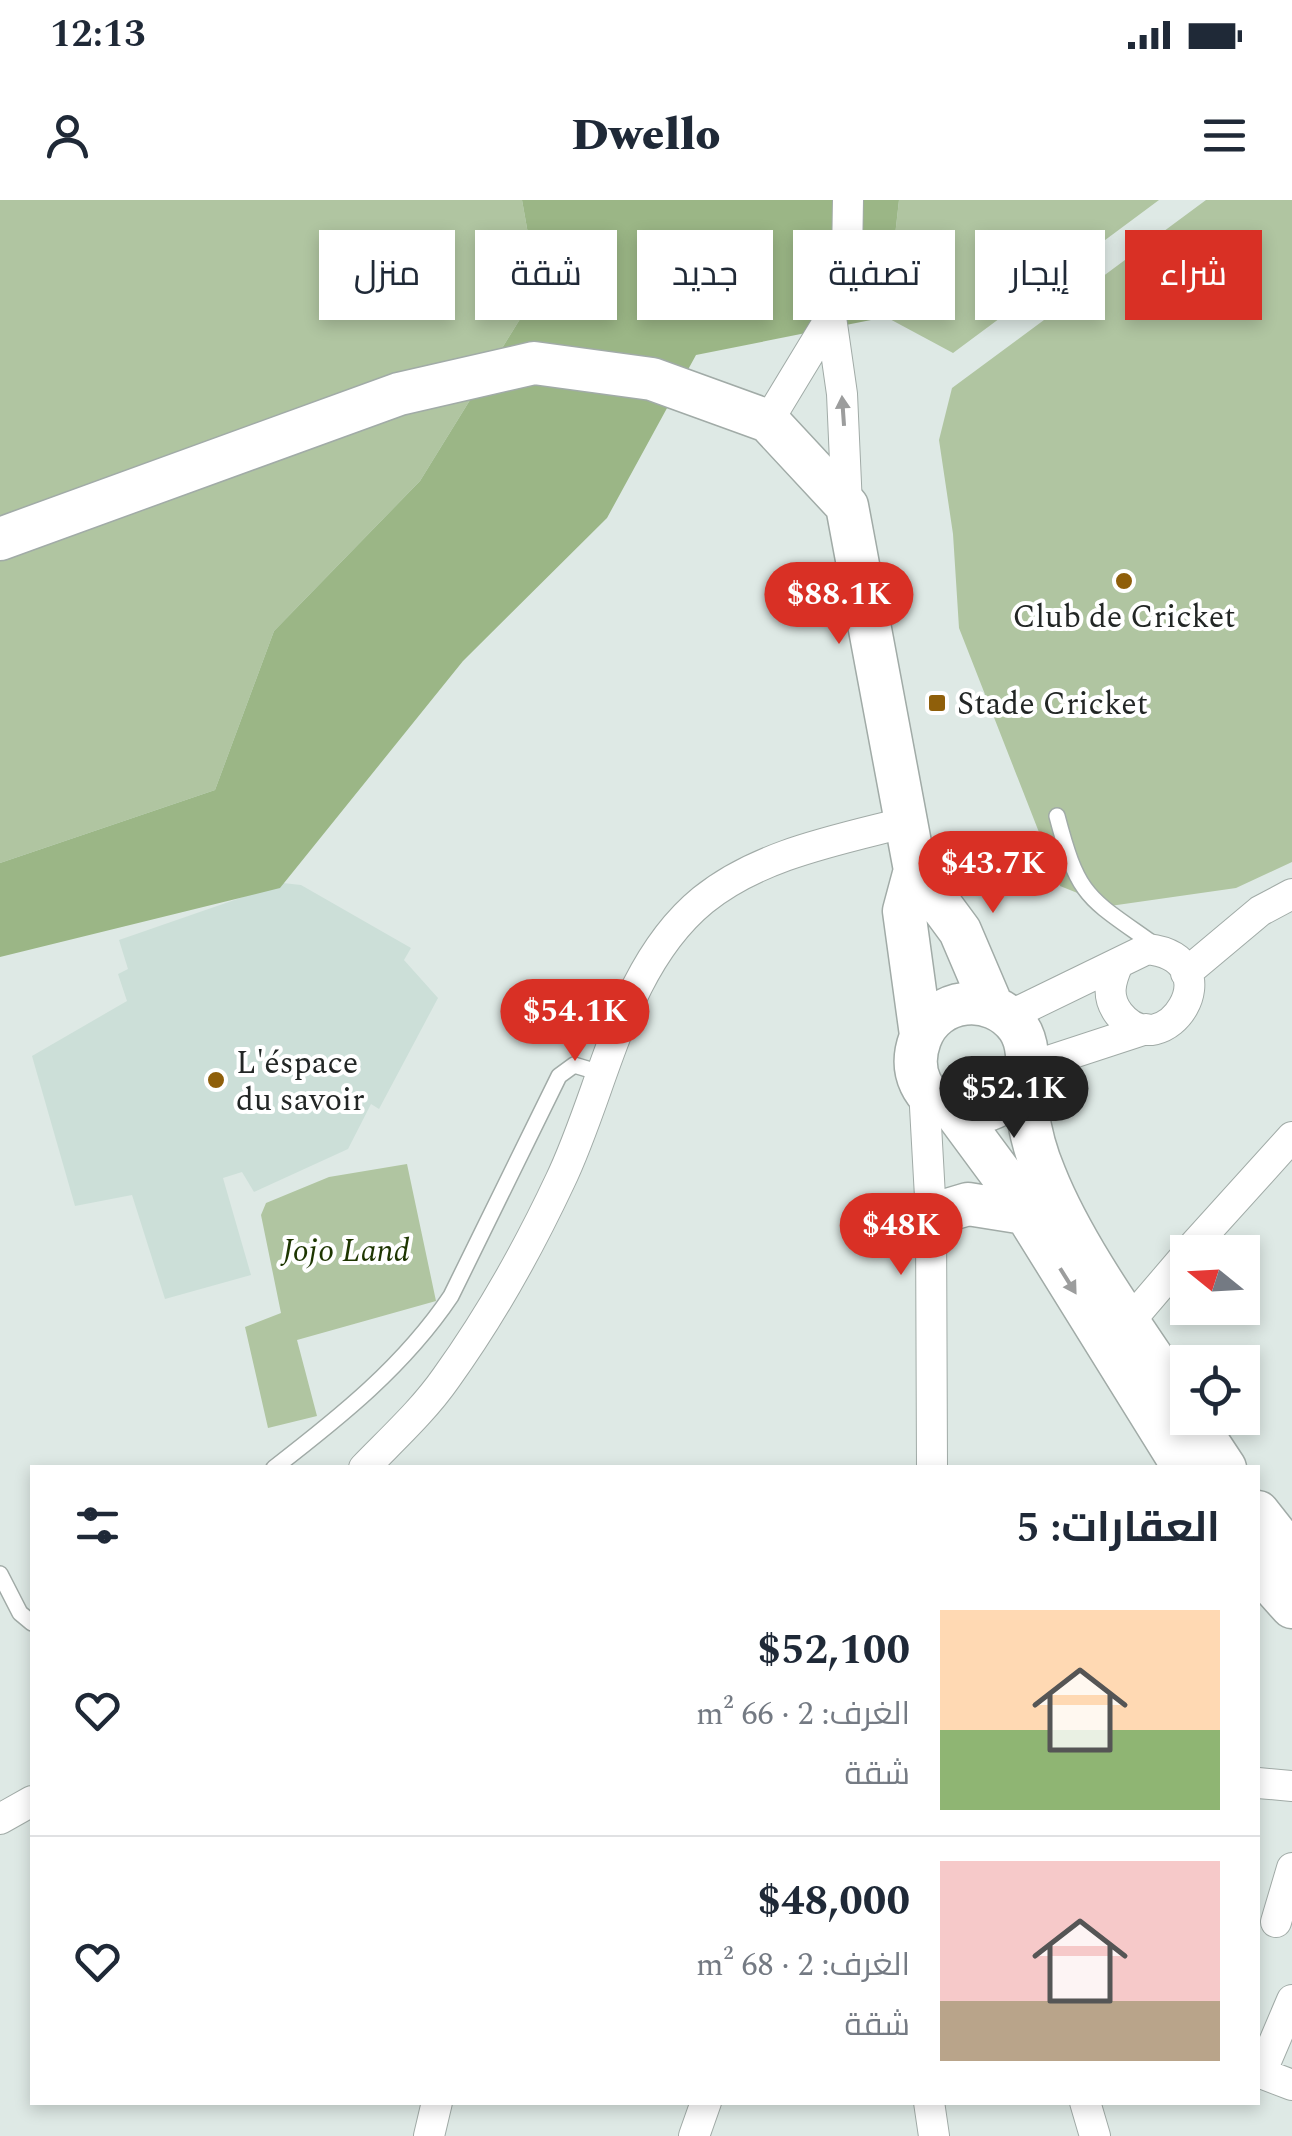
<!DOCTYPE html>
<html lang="ar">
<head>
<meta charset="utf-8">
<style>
	body { margin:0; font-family:Spectral,Cairo,serif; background:#f6f6f7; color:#1f2937; direction:rtl; height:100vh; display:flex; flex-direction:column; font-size:38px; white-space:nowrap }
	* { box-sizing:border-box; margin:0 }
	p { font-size:32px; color:#747a83 }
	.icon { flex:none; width:55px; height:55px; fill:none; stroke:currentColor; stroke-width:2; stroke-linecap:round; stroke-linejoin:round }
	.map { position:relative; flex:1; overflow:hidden; direction:ltr }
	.sheet { position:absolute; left:30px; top:1265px; width:1230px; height:640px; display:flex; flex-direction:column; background:#fff; border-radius:0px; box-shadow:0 5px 15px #0003; direction:rtl }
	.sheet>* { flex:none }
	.hud { position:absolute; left:30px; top:30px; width:1232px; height:90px; direction:rtl; display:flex; gap:20px }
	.needle { width:65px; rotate:288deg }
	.buttons { position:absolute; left:1170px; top:1035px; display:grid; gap:20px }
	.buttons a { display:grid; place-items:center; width:90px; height:90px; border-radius:0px; background:#fff; box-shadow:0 5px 15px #0003; font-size:50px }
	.price { position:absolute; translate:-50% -85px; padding:0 22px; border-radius:35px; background:#d93025; color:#fff; font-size:32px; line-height:65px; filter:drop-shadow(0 2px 5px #0008) }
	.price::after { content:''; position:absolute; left:50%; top:60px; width:30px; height:22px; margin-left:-15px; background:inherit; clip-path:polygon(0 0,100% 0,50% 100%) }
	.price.active { background:#222; color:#fff }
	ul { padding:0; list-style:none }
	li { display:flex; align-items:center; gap:30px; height:250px; padding:0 40px }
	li+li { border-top:2px solid #e0e1e3 }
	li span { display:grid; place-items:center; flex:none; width:280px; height:200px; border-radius:0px; color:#555 }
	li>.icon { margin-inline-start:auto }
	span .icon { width:120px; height:120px; fill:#fffc; stroke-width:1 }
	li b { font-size:42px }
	h2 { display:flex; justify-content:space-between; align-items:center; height:120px; padding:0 40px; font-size:42px }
	.tag { padding:0 35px; border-radius:0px; background:#fff; box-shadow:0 5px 15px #0003; font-size:35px; line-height:90px }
	.tag.active { background:#d93025; color:#fff }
	.status { display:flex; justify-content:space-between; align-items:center; height:70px; padding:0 50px; background:#fff; direction:ltr }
	.status svg { height:28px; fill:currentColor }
	header { display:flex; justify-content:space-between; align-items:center; height:130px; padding:0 40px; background:#fff; font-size:45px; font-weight:800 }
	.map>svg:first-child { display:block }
</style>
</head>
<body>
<div class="status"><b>12:13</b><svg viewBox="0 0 49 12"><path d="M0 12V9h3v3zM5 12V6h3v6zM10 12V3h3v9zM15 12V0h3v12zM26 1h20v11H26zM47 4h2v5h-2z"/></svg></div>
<header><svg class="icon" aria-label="menu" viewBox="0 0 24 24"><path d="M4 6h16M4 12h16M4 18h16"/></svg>Dwello<svg class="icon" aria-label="person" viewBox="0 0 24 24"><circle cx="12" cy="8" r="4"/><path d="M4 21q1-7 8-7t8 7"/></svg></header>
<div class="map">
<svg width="1292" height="1936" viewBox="0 0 1292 1936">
	<rect width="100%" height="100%" fill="#dee9e5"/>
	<path fill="#ccdfd8" d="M283,683L301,685L411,748L404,760L438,798L379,909L371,904L348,949L254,992L242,972L223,978L251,1075L165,1099L132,995L75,1006L32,856L127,801L118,774L128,769L119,740Z"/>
	<path fill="#b0c5a1" d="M0,0H522L538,90L420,281L274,431L215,590L0,663Z
		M899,0H1159L953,153L886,117Z
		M1206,0H1292V662L1236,688L1110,706L1060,686L959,428L953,334L939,240L952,188Z
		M407,964L436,1101L297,1140L317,1216L268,1228L245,1127L281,1113L261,1015L266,1003L329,977Z"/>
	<path fill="#9bb686" d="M522,0H899L886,117L696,155L607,318L463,461L280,688L0,757V663L215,590L274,431L420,281L538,90Z"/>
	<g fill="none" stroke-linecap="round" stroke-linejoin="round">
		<defs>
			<path id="service" d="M1057,616C1079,700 1088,697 1156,746
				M274,1268C340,1217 404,1166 451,1096L559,876L574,865L604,874
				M0,1374L20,1413L32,1423"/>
			<path id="minor" d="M831,117L842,194L847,306
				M768,221L831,117L847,58L848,0
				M1186,773L1260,711L1292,694
				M1009,816L1147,749C1236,759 1164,871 1119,814C1106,797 1110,782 1118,764
				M1027,868L1146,829
				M924,889L931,1015L932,1268
				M1188,1052L1292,937
				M1129,1122L1188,1053
				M364,1268C392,1239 423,1211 446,1178C490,1117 528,1049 560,981C604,890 621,767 703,700C760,654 838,640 907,622
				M1258,1583L1292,1586
				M0,1619L32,1601
				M1276,1722L1292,1668
				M1258,1872L1292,1885
				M1261,1873L1292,1800
				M929,1902L934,1936
				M1085,1902L1095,1936
				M429,1936L437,1902
				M694,1936L706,1902"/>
			<path id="secondary" d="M0,339L399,194L534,163L652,179L768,221L847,306L915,670L904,711L921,835
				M915,670L960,731L992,806
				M1025,878C987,944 895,907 920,839C935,797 992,791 1018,827C1034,850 1024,882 1027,909C1030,931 1036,954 1045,975C1076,1053 1141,1139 1188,1211
				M956,913L1004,978L1184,1268
				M931,1015L968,1004L1025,1013
				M1192,1218L1225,1268
				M1258,1312L1292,1355
				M1258,1369L1292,1407"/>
		</defs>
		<use href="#service" stroke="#a1aba7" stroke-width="18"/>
		<use href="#minor" stroke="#a1aba7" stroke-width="32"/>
		<use href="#secondary" stroke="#a1aba7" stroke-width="45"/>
		<use href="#service" stroke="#fff" stroke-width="15"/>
		<use href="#minor" stroke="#fff" stroke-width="30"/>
		<use href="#secondary" stroke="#fff" stroke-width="42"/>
	</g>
	<defs><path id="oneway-solid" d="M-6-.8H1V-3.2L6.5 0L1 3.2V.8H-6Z" transform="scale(2.5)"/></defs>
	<g fill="#9c9d9d">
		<use href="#oneway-solid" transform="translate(843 211) rotate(-94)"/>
		<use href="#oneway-solid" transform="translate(1068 1081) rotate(58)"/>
	</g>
	<g fill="#8f5f0a" stroke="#fff" stroke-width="4">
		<circle cx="1124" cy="381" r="10"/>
		<rect x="927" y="493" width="20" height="20" rx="5"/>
		<circle cx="216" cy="880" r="10"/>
	</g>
	<g text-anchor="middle" stroke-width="8" stroke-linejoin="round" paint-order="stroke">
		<g font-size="32" fill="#222625" stroke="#fff" text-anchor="start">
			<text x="1124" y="427" text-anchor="middle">Club de Cricket</text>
			<text x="957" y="514">Stade Cricket</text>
			<text x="236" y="873">L'éspace<tspan x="236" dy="37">du savoir</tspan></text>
		</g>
		<g font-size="32" font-style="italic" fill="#1d3500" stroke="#fff">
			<text x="346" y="1061">Jojo Land</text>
		</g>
	</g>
</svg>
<div class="buttons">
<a><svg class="needle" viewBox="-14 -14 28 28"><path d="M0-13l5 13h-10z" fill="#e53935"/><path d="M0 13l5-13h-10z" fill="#747a83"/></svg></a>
<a><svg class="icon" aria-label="locate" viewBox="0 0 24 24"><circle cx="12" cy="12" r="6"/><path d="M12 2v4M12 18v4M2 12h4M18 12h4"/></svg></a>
</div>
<b class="price" style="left:839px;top:447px">$88.1K</b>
<b class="price" style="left:993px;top:716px">$43.7K</b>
<b class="price" style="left:575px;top:864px">$54.1K</b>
<b class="price active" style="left:1014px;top:941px">$52.1K</b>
<b class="price" style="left:901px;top:1078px">$48K</b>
<div class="hud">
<a class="tag active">شراء</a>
<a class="tag">إيجار</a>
<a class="tag">تصفية</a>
<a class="tag">جديد</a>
<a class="tag">شقة</a>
<a class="tag">منزل</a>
</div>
<section class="sheet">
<h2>العقارات: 5<svg class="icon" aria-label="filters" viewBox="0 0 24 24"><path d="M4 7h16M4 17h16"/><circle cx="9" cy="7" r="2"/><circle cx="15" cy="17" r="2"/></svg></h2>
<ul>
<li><span style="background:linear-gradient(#ffd9b3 60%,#8fb573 0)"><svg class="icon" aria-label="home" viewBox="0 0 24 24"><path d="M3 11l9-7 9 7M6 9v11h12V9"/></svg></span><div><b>$52,100</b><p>الغرف: 2 · 66 m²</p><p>شقة</p></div><svg class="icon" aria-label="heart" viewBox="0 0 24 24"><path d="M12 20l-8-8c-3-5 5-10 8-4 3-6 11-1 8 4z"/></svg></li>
<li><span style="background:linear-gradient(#f6c9c9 70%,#b9a48a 0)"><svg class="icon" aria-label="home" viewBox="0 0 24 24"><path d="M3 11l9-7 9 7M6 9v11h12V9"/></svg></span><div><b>$48,000</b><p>الغرف: 2 · 68 m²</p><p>شقة</p></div><svg class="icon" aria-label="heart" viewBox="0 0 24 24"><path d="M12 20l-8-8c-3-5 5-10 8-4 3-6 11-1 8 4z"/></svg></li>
</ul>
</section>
</div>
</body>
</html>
